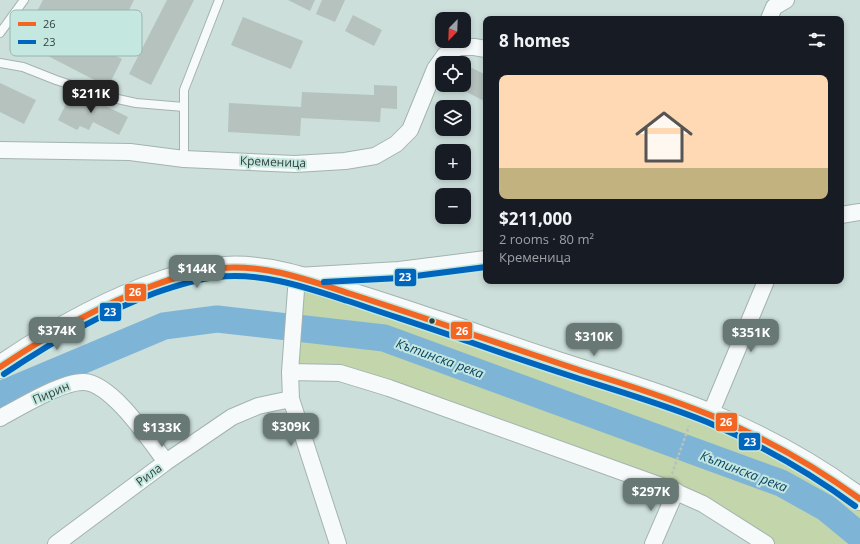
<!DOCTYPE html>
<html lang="en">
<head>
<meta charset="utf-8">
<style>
	body { margin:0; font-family:"Open Sans",sans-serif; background:#242831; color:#f1f3f6; height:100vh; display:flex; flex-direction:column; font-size:15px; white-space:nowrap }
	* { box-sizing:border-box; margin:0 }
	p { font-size:13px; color:#9ea1a6 }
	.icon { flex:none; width:22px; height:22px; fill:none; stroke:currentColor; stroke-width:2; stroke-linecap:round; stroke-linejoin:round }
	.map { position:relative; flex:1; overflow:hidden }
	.panel { position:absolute; left:483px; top:16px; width:361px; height:268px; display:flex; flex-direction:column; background:#171b24; border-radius:8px; box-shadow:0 2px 6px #0003 }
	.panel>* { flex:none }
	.needle { width:26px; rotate:203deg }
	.fabs { position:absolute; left:435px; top:12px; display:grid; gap:8px }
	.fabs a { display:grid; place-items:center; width:36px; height:36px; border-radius:8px; background:#171b24; box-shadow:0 2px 6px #0003; font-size:20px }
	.price { position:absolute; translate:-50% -34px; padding:0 9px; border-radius:8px; background:#687874; color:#fff; font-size:13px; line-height:26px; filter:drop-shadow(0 1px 2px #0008) }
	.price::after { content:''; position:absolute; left:50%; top:24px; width:12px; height:9px; margin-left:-6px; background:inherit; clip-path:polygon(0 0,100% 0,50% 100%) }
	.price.active { background:#222; color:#fff }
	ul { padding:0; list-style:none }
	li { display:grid; align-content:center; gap:8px; height:212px; padding:0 16px }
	li span { display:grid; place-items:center; height:124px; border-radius:8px; color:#555 }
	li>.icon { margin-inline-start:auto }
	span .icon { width:72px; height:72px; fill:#fffc; stroke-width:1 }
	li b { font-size:17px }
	h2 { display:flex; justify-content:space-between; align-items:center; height:48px; padding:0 16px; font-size:17px }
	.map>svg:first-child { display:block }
</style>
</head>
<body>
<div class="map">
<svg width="860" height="544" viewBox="0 0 860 544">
	<rect width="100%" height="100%" fill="#ccdfdb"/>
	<path fill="#c2d5ab" d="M297,276L639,389L860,499V544H766L703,504L389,388L290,372Z"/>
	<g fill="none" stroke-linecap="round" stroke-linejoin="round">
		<path stroke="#7eb4d6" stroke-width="27" d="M0,395L164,326L217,319L384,338L781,483L826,508L860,536"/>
	</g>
	<path fill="#b5c2bd" d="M43,0H134L108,52L122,59L108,87L21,42Z
		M167,0H194L151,85L129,74Z
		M288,0H315L310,11Z
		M322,0H345L335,22L316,14Z
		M353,15L382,30L374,46L345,31Z
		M243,17L303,41L291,69L231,45Z
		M470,67L486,75V102L459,88L460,85H464V78Z
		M0,83L36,100L24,124L0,112Z
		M374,85L397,86V109L381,108L380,122L301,118L300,136L228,132L229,103L301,107L302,92L374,95Z
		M73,90L128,117L119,135L93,122L89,130L80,126L77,130L58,120Z"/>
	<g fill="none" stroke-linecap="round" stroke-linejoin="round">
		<defs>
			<path id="lane" d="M0,33L24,0
				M0,63L23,67L56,80L104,96L136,103L184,107
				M184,159V90L219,0"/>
			<path id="street" d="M769,19L774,7L786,0
				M0,150L130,152L184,159L295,164L345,161L375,156L396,144L410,130L435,69L445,55L459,47H474L486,49
				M841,215L860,212
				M290,372L340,373L389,388L667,488L703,504L766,544
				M710,415L766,281
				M0,418C20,407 63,381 84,382C112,383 150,441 166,462
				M56,544L166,462L232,417L258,406L291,399
				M338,544L291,399L290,372L297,276L399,270L486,259
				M653,544L676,491"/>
			<path id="secondary" d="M0,367C51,332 106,301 165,281C185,275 203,269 224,268C268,265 310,280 351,294C384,304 416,315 449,326C487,339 525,353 564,365C613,381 662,395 710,415C763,437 814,465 860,499"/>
		</defs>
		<use href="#lane" stroke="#a4b3b0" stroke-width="10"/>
		<use href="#street" stroke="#a4b3b0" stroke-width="18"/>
		<use href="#secondary" stroke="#a4b3b0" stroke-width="24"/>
		<path stroke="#b9c0be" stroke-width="2.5" stroke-dasharray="3 2" stroke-linecap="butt" d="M672,474L689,426"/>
		<use href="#lane" stroke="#f7fafa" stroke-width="8"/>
		<use href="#street" stroke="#f7fafa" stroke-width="16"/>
		<use href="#secondary" stroke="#f7fafa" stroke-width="22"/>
		<defs>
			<path id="bus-1" d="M0,367C48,335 98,306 152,286C174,278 196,270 220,268C266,264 308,280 351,294C391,307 431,320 471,334C508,346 545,359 582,371C625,384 668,398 710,415C763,437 813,465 860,499"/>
			<path id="bus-2" d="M324,282L400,278L486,267
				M4,374C52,342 101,313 155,293C175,286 196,279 217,277C262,272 305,287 348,301C389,315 430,328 470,342C507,355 543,367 580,379C622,392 665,405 707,422C759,444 809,472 855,506"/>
		</defs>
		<use href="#bus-1" stroke="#c4e7e0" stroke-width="9"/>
		<use href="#bus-2" stroke="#c4e7e0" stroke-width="9"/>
		<use href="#bus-1" stroke="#f26522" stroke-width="6"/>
		<use href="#bus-2" stroke="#0065bd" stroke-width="6"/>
	</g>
	<circle fill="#32403d" stroke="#c4e7e0" stroke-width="1.5" cx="432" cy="321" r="3.5"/>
	<g text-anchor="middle" stroke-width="4" stroke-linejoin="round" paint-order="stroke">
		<g font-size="12" fill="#32403d" stroke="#c4e7e0">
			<text transform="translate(273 162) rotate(2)" y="4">Кременица</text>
			<text transform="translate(51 393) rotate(-23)" y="4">Пирин</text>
			<text transform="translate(149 475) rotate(-37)" y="4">Рила</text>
		</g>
		<g font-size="13" font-style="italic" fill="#053e5f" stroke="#c4e7e0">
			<text transform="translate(440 358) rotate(20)" y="5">Кътинска река</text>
			<text transform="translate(744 471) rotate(21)" y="5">Кътинска река</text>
		</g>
	</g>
	<rect x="10" y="10" width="132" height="46" rx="6" fill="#c4e7e0" stroke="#98b5af" stroke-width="1"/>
	<rect x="18" y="22" width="18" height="4" fill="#f26522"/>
	<rect x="18" y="40" width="18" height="4" fill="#0065bd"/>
	<g font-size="11" fill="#32403d">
		<text x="43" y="28">26</text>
		<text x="43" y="46">23</text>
	</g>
	<g stroke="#c4e7e0" stroke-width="1.5">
		<rect x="394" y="268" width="23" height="19" rx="4" fill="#0065bd"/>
		<rect x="124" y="283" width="23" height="19" rx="4" fill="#f26522"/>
		<rect x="99" y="302" width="23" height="20" rx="4" fill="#0065bd"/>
		<rect x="450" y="321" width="23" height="19" rx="4" fill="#f26522"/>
		<rect x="715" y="412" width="23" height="20" rx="4" fill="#f26522"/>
		<rect x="738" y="432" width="23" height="19" rx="4" fill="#0065bd"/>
	</g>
	<g font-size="11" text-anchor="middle" font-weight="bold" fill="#fff">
		<text x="405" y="281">23</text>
		<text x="135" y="296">26</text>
		<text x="110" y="316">23</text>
		<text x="462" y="335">26</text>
		<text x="726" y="426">26</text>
		<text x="750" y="446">23</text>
	</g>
</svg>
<div class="fabs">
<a><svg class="needle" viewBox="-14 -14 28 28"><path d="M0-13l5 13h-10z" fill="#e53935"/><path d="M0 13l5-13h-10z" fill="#9ea1a6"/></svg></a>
<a><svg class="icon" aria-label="locate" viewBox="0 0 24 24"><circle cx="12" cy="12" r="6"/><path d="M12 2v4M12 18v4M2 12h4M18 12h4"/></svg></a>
<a><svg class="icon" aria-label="layers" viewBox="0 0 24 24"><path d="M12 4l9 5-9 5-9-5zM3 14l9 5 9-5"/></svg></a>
<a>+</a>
<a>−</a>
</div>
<b class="price active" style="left:91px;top:114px">$211K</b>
<b class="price" style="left:197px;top:289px">$144K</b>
<b class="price" style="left:57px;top:351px">$374K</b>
<b class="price" style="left:751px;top:353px">$351K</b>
<b class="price" style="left:594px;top:357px">$310K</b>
<b class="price" style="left:291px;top:447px">$309K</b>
<b class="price" style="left:162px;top:448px">$133K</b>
<b class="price" style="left:651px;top:512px">$297K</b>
<section class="panel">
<h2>8 homes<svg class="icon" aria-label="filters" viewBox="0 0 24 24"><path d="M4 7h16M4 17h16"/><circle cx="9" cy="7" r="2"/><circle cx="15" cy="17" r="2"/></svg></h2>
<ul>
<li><span style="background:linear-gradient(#ffd9b3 75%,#c2b280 0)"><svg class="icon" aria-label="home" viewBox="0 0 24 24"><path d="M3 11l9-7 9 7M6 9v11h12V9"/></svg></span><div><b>$211,000</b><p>2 rooms · 80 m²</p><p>Кременица</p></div></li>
</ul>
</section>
</div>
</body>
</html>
